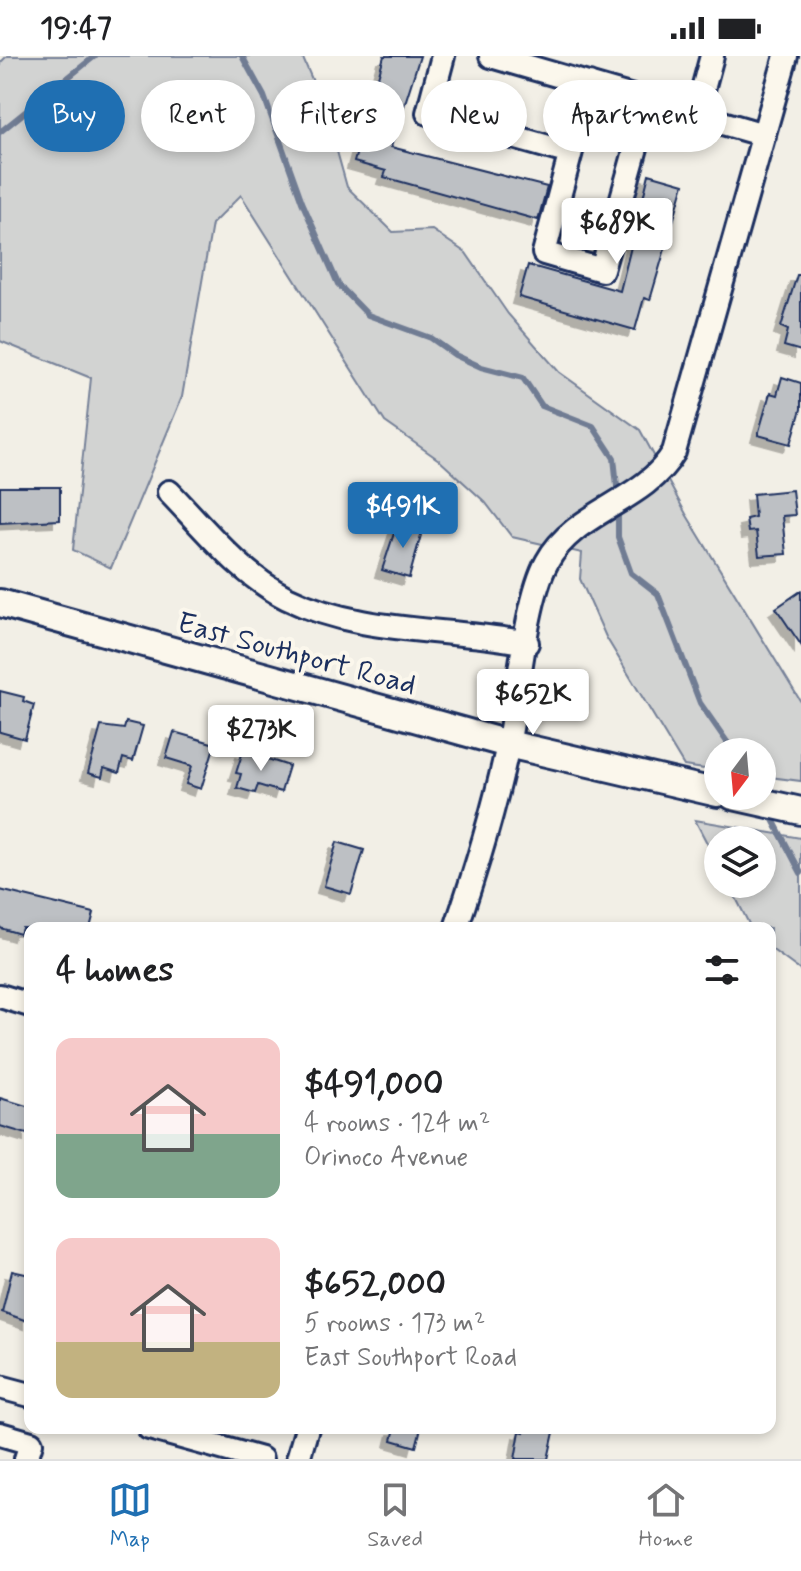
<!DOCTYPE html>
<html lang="en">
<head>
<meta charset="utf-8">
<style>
	body { margin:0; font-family:Mynerve,sans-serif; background:#f6f6f6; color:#202124; height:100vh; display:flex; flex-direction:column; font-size:30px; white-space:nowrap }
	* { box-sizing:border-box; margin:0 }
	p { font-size:26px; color:#757577 }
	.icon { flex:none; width:44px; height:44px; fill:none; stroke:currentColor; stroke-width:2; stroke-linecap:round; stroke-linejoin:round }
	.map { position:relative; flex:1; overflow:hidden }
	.details { position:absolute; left:24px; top:866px; width:752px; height:512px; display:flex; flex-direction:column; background:#fff; border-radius:16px; box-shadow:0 4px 12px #0003 }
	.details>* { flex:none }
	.guide { position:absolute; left:24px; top:24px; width:754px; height:72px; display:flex; gap:16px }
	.needle { width:52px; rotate:196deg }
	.buttons { position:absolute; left:704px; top:682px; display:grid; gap:16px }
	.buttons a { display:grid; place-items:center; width:72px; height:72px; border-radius:50%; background:#fff; box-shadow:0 4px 12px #0003; font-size:40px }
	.price { position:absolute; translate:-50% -68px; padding:0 18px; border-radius:8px; background:#fff; color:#222; font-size:26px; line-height:52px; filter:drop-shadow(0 2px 4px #0008) }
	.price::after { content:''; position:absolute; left:50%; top:48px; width:24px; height:18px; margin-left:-12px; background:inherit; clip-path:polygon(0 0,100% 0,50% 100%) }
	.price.current { background:#1f6fb2; color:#fff }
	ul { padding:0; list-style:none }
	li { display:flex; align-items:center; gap:24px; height:200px; padding:0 32px }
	li span { display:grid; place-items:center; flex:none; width:224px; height:160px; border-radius:16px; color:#555 }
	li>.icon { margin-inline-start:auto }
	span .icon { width:96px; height:96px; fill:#fffc; stroke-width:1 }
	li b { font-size:34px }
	h2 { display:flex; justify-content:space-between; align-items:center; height:96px; padding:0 32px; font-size:34px }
	.pill { padding:0 28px; border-radius:36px; background:#fff; box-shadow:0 4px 12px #0003; font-size:28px; line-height:72px }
	.pill.current { background:#1f6fb2; color:#fff }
	.status { display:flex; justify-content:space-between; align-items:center; height:56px; padding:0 40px; background:#fff; direction:ltr }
	.status svg { height:22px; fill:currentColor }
	.tabs { display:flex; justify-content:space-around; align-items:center; height:112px; border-top:2px solid #e0e0e0; background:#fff; font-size:22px; color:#757577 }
	.tabs a { display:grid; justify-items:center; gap:4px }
	.tabs .current { color:#1f6fb2 }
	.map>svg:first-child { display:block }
</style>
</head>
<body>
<div class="status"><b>19:47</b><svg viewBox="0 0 49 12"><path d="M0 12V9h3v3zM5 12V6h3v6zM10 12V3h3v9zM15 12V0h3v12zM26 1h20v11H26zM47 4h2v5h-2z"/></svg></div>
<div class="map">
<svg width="801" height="1403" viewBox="0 0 801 1403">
	<defs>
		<filter id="shadow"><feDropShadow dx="-7" dy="7" stdDeviation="0" flood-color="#0004"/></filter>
	</defs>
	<rect width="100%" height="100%" fill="#f2efe6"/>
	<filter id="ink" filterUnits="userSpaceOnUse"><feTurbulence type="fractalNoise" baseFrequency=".0125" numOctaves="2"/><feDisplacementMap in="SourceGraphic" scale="16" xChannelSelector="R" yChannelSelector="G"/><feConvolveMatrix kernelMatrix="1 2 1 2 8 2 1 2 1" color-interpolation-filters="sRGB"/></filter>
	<g filter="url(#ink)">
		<path fill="#d2d3d2" stroke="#768198" stroke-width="2" d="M7,0H302L326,56L347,131L393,176L432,174L466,197L508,258L559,316L640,374L686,458L801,646V725L762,720V696H718V715L684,710L606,581L580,523L582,497L512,481L485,446L439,404L385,366L241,139L212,168L182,341L111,512L73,494L91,322L0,285V7Z
			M695,764L801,782V915L770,892V872H751L729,828H762V784H718V808Z"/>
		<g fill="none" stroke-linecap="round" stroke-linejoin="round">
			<path stroke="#707b93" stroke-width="6" d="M242,0L264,40L302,146L338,228L368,259L431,282L455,299L481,311L523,322L542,350L593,370L614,402L618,439
				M0,76L95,0
				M618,451V481L631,517L658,538L700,647L734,696
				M770,758L801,817"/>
		</g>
		<path fill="#bdc0c4" stroke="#1b2f5e" stroke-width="2" filter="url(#shadow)" d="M384,0H420L391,91L547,131L538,164L384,121L386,115L354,106Z
			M649,118L684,128L650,244L644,242L635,274L519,241L528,209L620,235Z
			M797,219H801V295L784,290L788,274L781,271Z
			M782,321L801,327V353L791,388L758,379L770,337L777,339Z
			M0,431H60V464L0,467Z
			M792,434L795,459L782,460L786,498L759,500L756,475L748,476L746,463L755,461L753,438Z
			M398,465L423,472L409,522L382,514Z
			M801,535V589L776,552Z
			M0,635L24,641L23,645L34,649L25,683L0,676Z
			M126,666L143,670L133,705L123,702L119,717L104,712L102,721L88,717L101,670L124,673Z
			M174,676L215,688L201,733L186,728L192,710L166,702Z
			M243,695L289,710L281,736L258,729L255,737L237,732L241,718L236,717Z
			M337,786L364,794L351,838L324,830Z
			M0,834L94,857L90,872H22L20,878L0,872Z
			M0,1042L30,1051V1079L0,1070Z
			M12,1215L30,1219V1266L2,1256Z
			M395,1372H421L416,1391L392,1384Z
			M526,1372H555L548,1403H515L520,1375L524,1376Z"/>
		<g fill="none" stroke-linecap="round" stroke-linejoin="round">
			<defs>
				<path id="minor" d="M443,0L428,57L570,97
					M491,0L764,79
					M589,28L544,197L602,214L649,45
					M696,59L712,0
					M169,436C204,472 241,519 287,542C362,579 448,571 527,587
					M456,872C477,811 496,747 509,684C518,638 526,544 547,506C575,454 644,447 674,396L786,0
					M0,940L30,949
					M0,1331L30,1339
					M149,1372L261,1403
					M0,1378L31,1387L26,1403
					M298,1403L307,1372"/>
				<path id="major" d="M0,547L508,688L718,737
					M733,740L801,755"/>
			</defs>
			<use href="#minor" stroke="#1b2f5e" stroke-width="28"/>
			<use href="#major" stroke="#1b2f5e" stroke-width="32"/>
			<use href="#minor" stroke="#fbf7ec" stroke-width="22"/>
			<use href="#major" stroke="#fbf7ec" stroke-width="26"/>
		</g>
	</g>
	<g text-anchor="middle" stroke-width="8" stroke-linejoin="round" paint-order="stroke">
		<g font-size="30" fill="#1b2f5e" stroke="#fbf7ec">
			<text transform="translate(297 597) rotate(15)" y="10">East Southport Road</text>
		</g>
	</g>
</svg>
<div class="buttons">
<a><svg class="needle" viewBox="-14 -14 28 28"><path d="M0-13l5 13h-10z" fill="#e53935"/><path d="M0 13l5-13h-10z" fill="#757577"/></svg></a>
<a><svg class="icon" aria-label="layers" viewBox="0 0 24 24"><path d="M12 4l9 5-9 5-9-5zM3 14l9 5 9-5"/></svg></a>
</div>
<b class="price" style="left:617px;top:210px">$689K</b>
<b class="price current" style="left:403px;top:494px">$491K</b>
<b class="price" style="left:533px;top:681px">$652K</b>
<b class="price" style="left:261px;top:717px">$273K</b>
<div class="guide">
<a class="pill current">Buy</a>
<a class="pill">Rent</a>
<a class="pill">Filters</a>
<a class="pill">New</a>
<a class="pill">Apartment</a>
</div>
<section class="details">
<h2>4 homes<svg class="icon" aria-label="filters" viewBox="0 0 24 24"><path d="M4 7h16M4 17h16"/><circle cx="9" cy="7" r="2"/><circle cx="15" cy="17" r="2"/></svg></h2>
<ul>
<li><span style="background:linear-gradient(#f6c9c9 60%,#7fa58c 0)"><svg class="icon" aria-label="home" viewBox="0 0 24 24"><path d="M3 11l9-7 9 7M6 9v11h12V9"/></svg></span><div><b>$491,000</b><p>4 rooms · 124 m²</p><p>Orinoco Avenue</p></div></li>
<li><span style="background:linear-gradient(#f6c9c9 65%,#c2b280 0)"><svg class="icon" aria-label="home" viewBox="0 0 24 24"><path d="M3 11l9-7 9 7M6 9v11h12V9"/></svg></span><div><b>$652,000</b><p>5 rooms · 173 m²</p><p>East Southport Road</p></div></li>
</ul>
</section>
</div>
<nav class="tabs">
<a class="current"><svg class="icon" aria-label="map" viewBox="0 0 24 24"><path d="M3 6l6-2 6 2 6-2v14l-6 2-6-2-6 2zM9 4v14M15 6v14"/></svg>Map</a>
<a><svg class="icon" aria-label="saved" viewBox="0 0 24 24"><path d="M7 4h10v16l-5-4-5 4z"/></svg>Saved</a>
<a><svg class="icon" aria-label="home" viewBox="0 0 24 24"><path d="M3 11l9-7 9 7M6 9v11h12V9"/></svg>Home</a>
</nav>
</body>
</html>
